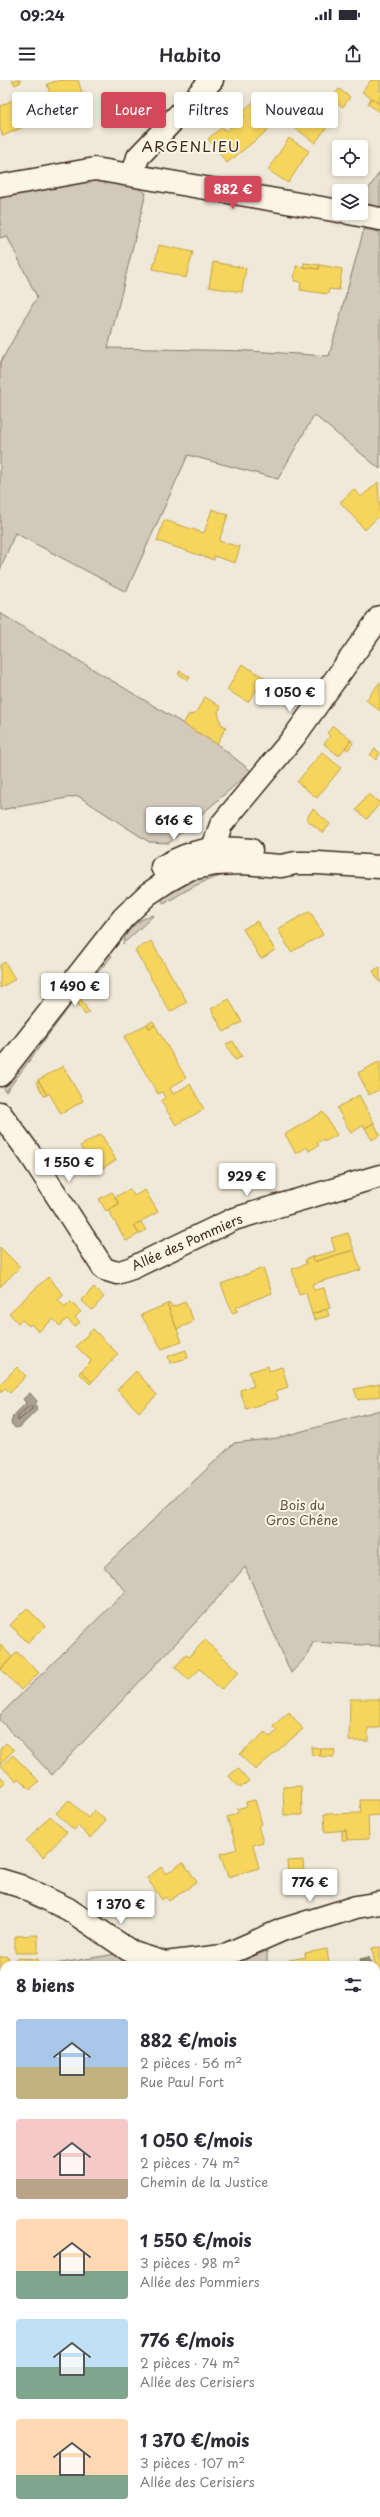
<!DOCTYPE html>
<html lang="fr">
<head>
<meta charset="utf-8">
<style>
	body { margin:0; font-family:"Playpen Sans",sans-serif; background:#f7f7f7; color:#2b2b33; height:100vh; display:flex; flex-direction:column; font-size:15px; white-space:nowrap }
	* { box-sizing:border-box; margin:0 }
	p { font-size:13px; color:#7c7c81 }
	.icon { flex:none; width:22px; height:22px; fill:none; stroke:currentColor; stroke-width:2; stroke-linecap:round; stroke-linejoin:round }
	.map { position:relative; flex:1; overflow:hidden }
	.details { position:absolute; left:0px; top:1881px; width:380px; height:556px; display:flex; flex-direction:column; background:#fff; border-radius:12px 12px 0 0; box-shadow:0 2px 6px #0003 }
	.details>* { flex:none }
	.top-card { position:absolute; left:12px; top:12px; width:356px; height:36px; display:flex; gap:8px }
	.fabs { position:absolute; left:332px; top:60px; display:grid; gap:8px }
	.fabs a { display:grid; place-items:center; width:36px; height:36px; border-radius:4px; background:#fff; box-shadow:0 2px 6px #0003; font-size:20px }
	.price { position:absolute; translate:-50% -34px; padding:0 9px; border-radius:4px; background:#fff; color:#222; font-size:13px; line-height:26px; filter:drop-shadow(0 1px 2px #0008) }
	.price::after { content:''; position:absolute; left:50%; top:24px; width:12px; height:9px; margin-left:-6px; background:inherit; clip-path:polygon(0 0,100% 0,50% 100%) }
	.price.current { background:#d1495b; color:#fff }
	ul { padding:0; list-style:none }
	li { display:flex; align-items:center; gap:12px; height:100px; padding:0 16px }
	li span { display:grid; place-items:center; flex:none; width:112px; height:80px; border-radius:4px; color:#555 }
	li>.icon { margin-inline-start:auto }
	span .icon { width:48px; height:48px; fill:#fffc; stroke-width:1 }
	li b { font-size:17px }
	h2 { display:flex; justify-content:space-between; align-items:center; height:48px; padding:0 16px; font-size:17px }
	.chip { padding:0 14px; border-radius:4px; background:#fff; box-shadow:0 2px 6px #0003; font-size:14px; line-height:36px }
	.chip.current { background:#d1495b; color:#fff }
	.status { display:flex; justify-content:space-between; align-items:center; height:28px; padding:0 20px; background:#fff; direction:ltr }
	.status svg { height:11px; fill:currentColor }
	header { display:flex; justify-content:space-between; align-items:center; height:52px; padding:0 16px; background:#fff; font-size:18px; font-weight:600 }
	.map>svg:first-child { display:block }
</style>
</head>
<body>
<div class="status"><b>09:24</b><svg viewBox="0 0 49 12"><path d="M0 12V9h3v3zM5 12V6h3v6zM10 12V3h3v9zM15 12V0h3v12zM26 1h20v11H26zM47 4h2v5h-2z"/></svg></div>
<header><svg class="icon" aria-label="menu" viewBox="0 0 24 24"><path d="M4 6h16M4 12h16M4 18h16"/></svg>Habito<svg class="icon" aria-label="share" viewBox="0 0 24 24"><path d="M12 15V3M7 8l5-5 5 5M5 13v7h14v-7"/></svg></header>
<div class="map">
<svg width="380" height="2437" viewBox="0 0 380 2437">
	<rect width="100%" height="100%" fill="#f0e9d9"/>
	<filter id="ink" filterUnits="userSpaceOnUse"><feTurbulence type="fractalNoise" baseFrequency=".025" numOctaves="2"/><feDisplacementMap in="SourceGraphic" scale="8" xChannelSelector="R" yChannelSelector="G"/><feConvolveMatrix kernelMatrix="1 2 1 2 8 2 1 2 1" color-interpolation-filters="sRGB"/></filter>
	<g filter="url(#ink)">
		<path fill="#d2c9ba" stroke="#867a6c" d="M380,91V127L361,123V121Z
			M94,97L127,102L146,113L108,268L250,271L329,276L364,149L380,152V389L314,335L278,399L188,375L126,512L15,453L0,490V283L37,217L7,156L0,158V114Z
			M0,533L217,664L251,691L169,763L149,762L78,716L0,730Z
			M248,791C210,796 196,804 164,824L160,816L197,795Z
			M154,835L123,864C125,850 141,837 154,835Z
			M108,872L112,876L75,919L6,1012L2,1004Z
			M380,1330V1566L313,1562L307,1576L291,1593L245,1487L209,1528L52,1695L0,1640V1635L126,1511L104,1487L234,1363L277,1358Z
			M267,1871V1885H230Z
			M116,1874L134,1885H49Z
			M4,1900V2048H0V1901Z
			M376,1919H380V2055L376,2054Z"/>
		<path fill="#aaa091" stroke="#7e7163" d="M30,1313L37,1321L35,1324L37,1330L20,1347L15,1348L11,1343L13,1336L26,1323L23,1319Z"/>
		<path fill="#f6d55c" stroke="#bea249" d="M12,0H20L21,2L15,5Z
			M60,0H78L83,16L54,25L47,4Z
			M371,0H380V24L362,12Z
			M339,9L350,17L343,27L331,19Z
			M20,17L32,43L3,56L0,49V26Z
			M371,18L380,24V32L368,24Z
			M256,20L276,44L227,83L208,59L222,47L226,51L245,36L241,32Z
			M311,27L331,42L315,63L295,48Z
			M289,58L309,71L288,103L268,90Z
			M159,165L193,172L186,198L153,189Z
			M213,182L246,188L242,212L209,207Z
			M304,183L320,185L319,189L303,187Z
			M320,185L342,189L339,210L329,209L328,214L300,210L301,202L294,201L296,186L319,189Z
			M378,402L380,435L365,450L340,422L354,409L361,417Z
			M212,429L228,435L219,461L240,467L235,483L214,476V480L157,461L164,440L204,453Z
			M242,584L265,598L248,622L227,610Z
			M180,591L190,597L188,600L178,594Z
			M380,602V631L366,620Z
			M205,617L221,627L218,632L221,644L226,647L217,664L183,644L188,635L195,634Z
			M333,646L351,660L339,676L324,664L330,656L327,653Z
			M351,660L353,663L348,670L345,668Z
			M375,669L380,673L376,680L370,675Z
			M322,672L341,688L317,718L297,702Z
			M368,714L380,723L367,739L356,730Z
			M157,729L167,736L163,742L153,736Z
			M313,729L330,744L323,753L306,739Z
			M310,831L323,855L291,872L278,849Z
			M257,841L275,870L261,879L243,849Z
			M151,861L187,922L170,932L135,870Z
			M5,882L15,899L0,908V885Z
			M380,887V903L373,891Z
			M79,915L89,933L85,935L75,919Z
			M229,919L242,942L224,952L211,929Z
			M153,941L155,945L149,948L147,944Z
			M147,944L149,948L155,945L186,998L170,1008L173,1014L190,1004L204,1029L176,1045L161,1021L165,1018L162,1012L158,1014L124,957Z
			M233,961L242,977L235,980L226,964Z
			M380,981V1009L369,1015L358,993Z
			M63,986L83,1021L61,1034L49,1013L47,1015L38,1000Z
			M38,1000L47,1015L44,1016L36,1002Z
			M359,1015L374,1043L365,1048L364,1045L351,1053L337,1028Z
			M323,1032L337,1055L324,1062L323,1059L317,1063L319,1065L309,1071L307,1067L296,1074L285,1054Z
			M374,1043L380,1055L372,1060L365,1048Z
			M101,1054L116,1080L93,1094L87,1085L90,1083L80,1066Z
			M86,1078L90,1083L87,1085L84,1079Z
			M130,1109L134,1116L145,1110L158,1132L134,1145L139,1154L126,1161L108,1130L119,1124L115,1117Z
			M112,1112L119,1124L106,1131L99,1119Z
			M141,1142L146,1150L139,1154L134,1145Z
			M348,1153L354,1170L313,1182L312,1177L335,1171L331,1158Z
			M0,1167L20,1187L0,1207Z
			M354,1170L361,1190L312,1204L314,1210L324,1208L330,1228L312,1234L306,1213L299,1215L292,1189L306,1184L305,1179L312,1177L313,1182Z
			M263,1188L272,1213L236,1227L238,1231L232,1233L221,1204Z
			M48,1197L64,1215L58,1220L65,1227L71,1222L81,1232L75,1237L80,1242L75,1247L67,1239L60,1246L53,1239L38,1252L31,1244L29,1246L22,1240L18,1243L9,1233Z
			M94,1207L104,1217L92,1230L81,1220Z
			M185,1222L193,1239L191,1243L177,1249L167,1224L170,1223L172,1227Z
			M167,1224L182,1262L162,1269L141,1235Z
			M327,1229L329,1236L314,1240L312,1234Z
			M93,1249L118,1274L92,1302L81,1291L91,1281L76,1266Z
			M186,1270L188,1278L170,1283L168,1276Z
			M268,1286L269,1291L282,1287L288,1307L276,1311L278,1319L246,1329L240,1310L254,1306L249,1292Z
			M17,1287L26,1296L10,1313L5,1308L0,1313V1304Z
			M81,1291L92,1302L90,1304L79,1293Z
			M136,1291L157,1315L139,1332L117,1310Z
			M380,1304V1316L358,1320L354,1309Z
			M27,1528L45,1546L28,1563L10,1545Z
			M205,1560L239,1592L221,1610L200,1589L189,1600L175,1587L186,1575L189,1577Z
			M0,1564L12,1577L0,1590Z
			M17,1572L39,1593L21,1610L1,1589Z
			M350,1619H380V1648H368V1661H349Z
			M289,1632L303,1649L255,1690L240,1674L265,1652L270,1657L277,1651L273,1646Z
			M6,1663L14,1670L0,1684V1669Z
			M311,1667L320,1668L319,1676L312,1675Z
			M320,1668L335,1670L334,1677L319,1676Z
			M13,1675L39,1701L30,1710L18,1698L16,1701L1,1686Z
			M238,1688L249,1701L240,1708L229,1696Z
			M0,1696L6,1702L0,1708Z
			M301,1706L302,1735H284L283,1707Z
			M69,1720L88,1738L94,1730L106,1741L90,1758L78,1746L74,1750L56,1733Z
			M255,1720L262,1744L258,1746L263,1762L253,1765L259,1788L228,1797L220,1774L237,1769L227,1737L238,1733L237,1729L247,1726L246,1722Z
			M360,1720H379V1735L368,1736L369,1759L347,1760L346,1750L325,1752L324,1734L361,1733Z
			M50,1736L67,1752L43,1777L26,1761Z
			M346,1750L347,1760H342V1751Z
			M303,1780L305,1805L289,1807L287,1781Z
			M183,1782L197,1802L169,1821L166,1817L162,1820L147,1798L161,1787L166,1794Z
			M38,1855V1873H15V1856Z
			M380,1867V1891L376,1892L372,1868Z
			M327,1869L329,1885H289V1880L306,1877L305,1873Z
			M8,1876L9,1884L16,1885H4V1894L0,1895V1877Z
			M16,1878L38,1879V1884H16Z
			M16,1884H39L16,1885Z
			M380,2068V2087L376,2088V2069Z
			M380,2258V2284L376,2286V2260Z
			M0,2344L4,2350L0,2355Z
			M4,2359V2391H3L0,2386V2362Z
			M110,2433H129L132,2437H105Z
			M233,2433H249L241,2437H235Z"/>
		<path fill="#8c8c6e" stroke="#746f56" d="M369,1877L371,1885H361L360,1879Z"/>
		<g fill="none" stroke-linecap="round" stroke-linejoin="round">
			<path stroke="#67594c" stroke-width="1" d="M29,1326H32V1329L18,1341V1337Z"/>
			<path stroke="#7e7163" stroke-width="6" d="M376,1966H380
				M0,1984H4"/>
			<defs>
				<path id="minor" d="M133,94L138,77L212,0
					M0,106L95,89L339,131
					M349,133L380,139
					M216,784L215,762L221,745L294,657L380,537
					M0,1033L30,1074L104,1189L117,1193L132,1188L234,1139L380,1096
					M0,1800L20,1806L68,1829L133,1873L165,1883L223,1876L282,1850L356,1827L380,1823
					M376,2122L380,2121
					M0,2320L4,2317
					M0,2416L4,2421
					M15,2433L18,2437"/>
				<path id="major" d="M162,787C193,769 216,766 251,770
					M0,995L123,838L148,814L166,802L189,789L216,784L243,783L281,786L296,783H318L380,787"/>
			</defs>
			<use href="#minor" stroke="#3b2a1e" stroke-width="25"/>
			<use href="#major" stroke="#3b2a1e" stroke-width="25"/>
			<use href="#minor" stroke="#fcf5e5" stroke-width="22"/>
			<use href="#major" stroke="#fcf5e5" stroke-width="22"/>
		</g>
	</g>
	<g text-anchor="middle" stroke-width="4" stroke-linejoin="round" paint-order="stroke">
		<g font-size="13" fill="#3b2a1e" stroke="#fcf5e5">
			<text transform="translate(187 1162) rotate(-24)" y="5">Allée des Pommiers</text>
		</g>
		<g font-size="13" fill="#615245" stroke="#fcf5e5">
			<text x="302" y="1430">Bois du<tspan x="302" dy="15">Gros Chêne</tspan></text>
		</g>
		<g font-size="15" letter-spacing="1" fill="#3b2a1e" stroke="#fcf5e5">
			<text x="191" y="72">ARGENLIEU</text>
		</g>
	</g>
</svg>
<div class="fabs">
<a><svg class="icon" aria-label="locate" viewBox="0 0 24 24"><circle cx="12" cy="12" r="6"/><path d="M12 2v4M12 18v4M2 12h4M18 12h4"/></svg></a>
<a><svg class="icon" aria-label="layers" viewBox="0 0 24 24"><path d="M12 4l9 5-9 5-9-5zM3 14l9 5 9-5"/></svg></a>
</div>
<b class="price current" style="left:233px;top:130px">882 €</b>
<b class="price" style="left:290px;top:633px">1 050 €</b>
<b class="price" style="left:174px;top:761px">616 €</b>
<b class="price" style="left:75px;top:927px">1 490 €</b>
<b class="price" style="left:69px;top:1103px">1 550 €</b>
<b class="price" style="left:247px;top:1117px">929 €</b>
<b class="price" style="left:310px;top:1823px">776 €</b>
<b class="price" style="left:121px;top:1845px">1 370 €</b>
<div class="top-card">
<a class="chip">Acheter</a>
<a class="chip current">Louer</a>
<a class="chip">Filtres</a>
<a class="chip">Nouveau</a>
</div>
<section class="details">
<h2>8 biens<svg class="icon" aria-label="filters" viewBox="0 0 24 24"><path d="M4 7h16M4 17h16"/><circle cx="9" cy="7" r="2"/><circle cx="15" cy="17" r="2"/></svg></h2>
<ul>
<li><span style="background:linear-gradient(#a9c7e8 60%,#c2b280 0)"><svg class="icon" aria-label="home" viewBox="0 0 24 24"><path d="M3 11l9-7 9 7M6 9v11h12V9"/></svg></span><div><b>882 €/mois</b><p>2 pièces · 56 m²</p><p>Rue Paul Fort</p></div></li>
<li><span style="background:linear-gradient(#f6c9c9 75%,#b9a48a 0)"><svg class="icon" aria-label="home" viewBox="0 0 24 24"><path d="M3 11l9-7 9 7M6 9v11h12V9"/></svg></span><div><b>1 050 €/mois</b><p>2 pièces · 74 m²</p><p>Chemin de la Justice</p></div></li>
<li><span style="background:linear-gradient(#ffd9b3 65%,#7fa58c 0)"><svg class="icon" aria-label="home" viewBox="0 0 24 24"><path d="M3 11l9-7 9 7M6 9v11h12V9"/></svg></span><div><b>1 550 €/mois</b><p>3 pièces · 98 m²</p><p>Allée des Pommiers</p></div></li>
<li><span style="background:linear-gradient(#bfe0f5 60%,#7fa58c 0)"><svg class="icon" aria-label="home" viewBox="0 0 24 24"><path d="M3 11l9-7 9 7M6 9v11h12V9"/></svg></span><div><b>776 €/mois</b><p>2 pièces · 74 m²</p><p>Allée des Cerisiers</p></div></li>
<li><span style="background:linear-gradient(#ffd9b3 70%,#7fa58c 0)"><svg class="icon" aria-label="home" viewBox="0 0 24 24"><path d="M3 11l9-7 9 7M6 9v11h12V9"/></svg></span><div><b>1 370 €/mois</b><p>3 pièces · 107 m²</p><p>Allée des Cerisiers</p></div></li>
</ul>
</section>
</div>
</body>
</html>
